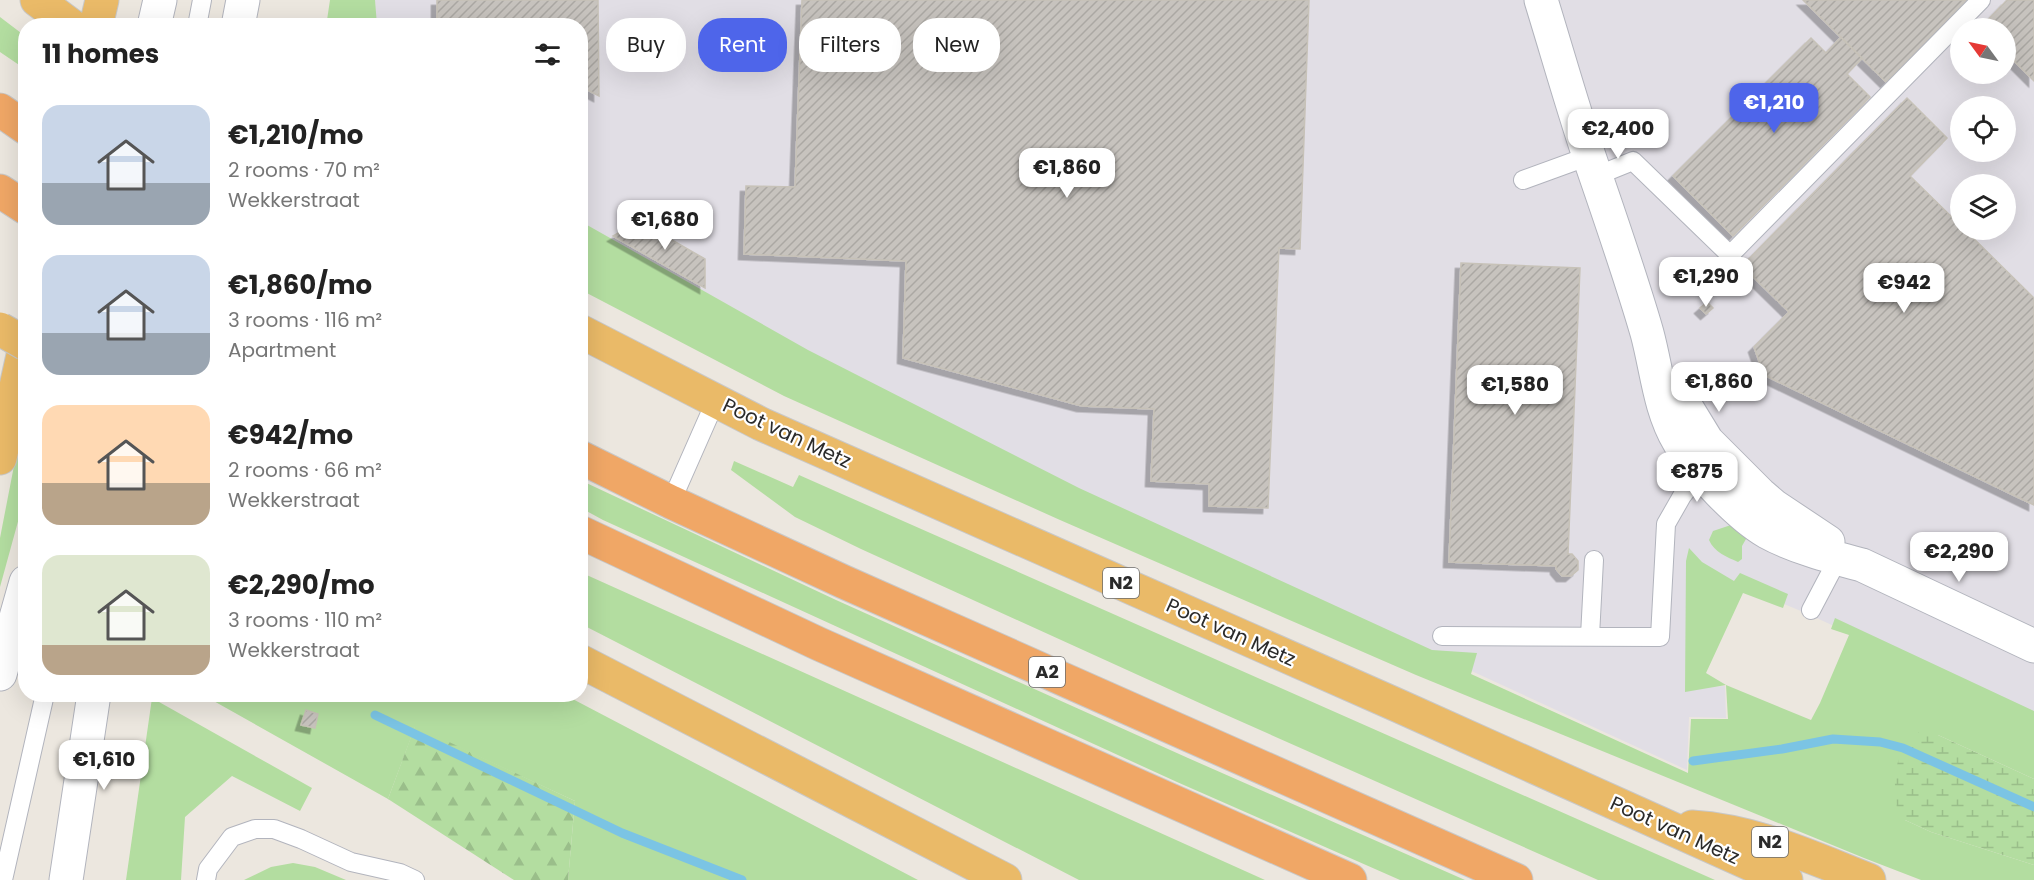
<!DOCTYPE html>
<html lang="en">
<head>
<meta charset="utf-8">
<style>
	body { margin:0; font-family:Poppins,sans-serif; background:#f6f6f6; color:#222; height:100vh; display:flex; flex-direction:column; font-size:22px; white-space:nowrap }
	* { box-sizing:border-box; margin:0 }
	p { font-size:20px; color:#767676 }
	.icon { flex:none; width:33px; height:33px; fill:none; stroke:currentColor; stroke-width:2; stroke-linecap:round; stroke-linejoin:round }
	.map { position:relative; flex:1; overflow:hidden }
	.side { position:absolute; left:18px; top:18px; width:570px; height:684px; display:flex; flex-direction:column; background:#fff; border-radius:24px; box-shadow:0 6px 24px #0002 }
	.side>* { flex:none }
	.top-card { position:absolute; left:606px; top:18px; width:570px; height:54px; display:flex; gap:12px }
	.needle { width:39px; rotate:303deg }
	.buttons { position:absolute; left:1950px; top:18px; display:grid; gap:12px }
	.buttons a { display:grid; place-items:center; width:66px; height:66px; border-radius:50%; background:#fff; box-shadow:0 6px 24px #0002; font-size:30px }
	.price { position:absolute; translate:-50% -51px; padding:0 14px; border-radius:12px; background:#fff; color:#222; font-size:20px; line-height:39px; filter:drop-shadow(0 2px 3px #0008) }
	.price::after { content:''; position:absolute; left:50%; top:36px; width:18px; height:14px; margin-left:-9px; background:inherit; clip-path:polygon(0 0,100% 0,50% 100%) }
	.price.current { background:#4e65ea; color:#fff }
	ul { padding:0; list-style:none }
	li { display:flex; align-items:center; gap:18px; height:150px; padding:0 24px }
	li span { display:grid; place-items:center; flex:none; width:168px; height:120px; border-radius:18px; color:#555 }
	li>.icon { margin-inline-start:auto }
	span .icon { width:72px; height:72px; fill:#fffc; stroke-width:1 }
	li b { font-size:26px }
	h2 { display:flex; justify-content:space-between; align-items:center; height:72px; padding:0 24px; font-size:26px }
	.pill { padding:0 21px; border-radius:24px; background:#fff; box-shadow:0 6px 24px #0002; font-size:21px; line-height:54px }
	.pill.current { background:#4e65ea; color:#fff }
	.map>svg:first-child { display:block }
</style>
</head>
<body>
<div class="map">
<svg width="2034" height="880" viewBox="0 0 2034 880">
	<defs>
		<pattern id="forest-firs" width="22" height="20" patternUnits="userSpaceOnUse" patternTransform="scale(1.5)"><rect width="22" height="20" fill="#b3dda0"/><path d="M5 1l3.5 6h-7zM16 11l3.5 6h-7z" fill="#9abe8a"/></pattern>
		<pattern id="wetland-marsh" width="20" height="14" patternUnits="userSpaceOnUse" patternTransform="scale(1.5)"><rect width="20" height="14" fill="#b3dda0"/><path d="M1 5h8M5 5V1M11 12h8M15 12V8" fill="none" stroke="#9abe8a"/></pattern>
		<pattern id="building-hatch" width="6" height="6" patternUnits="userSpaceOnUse" patternTransform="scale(1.5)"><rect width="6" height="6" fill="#c7c3be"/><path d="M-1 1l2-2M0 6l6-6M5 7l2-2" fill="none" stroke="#aba8a3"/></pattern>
		<filter id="shadow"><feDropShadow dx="-5.5" dy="5.5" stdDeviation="0" flood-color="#0004"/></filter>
	</defs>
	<rect width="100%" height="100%" fill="#ece7df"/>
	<path fill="#e1dee5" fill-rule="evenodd" d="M375,0H2034V719L1808,614L1697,568L1690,688L1725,686L1726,718L1689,717L1687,770L1077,490L806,354L581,226L580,26L376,25ZM1960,28H2006V74H1960ZM1960,106H2006V152H1960ZM1960,184H2006V230H1960Z"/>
	<path fill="#b3dda0" d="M330,0H375L377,25H324L327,20Z
		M0,17L25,36V69L0,52Z
		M580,221L808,350L1079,488L1432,650L1477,653L1471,674L1688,773L1691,719H1728L1726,685L1685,692L1686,561L1689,548L1702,562L1734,581L1740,573L1788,594L1783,608L1743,593L1706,673L1726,685L1811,720L1820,703L1849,635L1831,629L1835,618L2034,711V779L1938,735L1905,820L1931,832L2034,865V880H1921L1864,858L1416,675L1060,520L784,396L581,290Z
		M25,409V496L0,587V538Z
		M734,461L793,487L799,475L1715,880H1598L1215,710L861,549L795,517L731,470Z
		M580,480L836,600L1188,758L1465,880H1400L1177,782L603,520L581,508Z
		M1731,525L1750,532L1742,546V559L1738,562C1727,557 1714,552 1709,540L1713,531Z
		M580,572L1265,880H1079L581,624Z
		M203,695H565L918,880H568L575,801L415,727L388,799Z
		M152,698L312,788L300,811L232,776L185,817L181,880H126Z
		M293,863L315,867L346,880H244L271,867Z"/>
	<path fill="url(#forest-firs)" d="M415,726L575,801L568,880H514L388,799Z"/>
	<path fill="url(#wetland-marsh)" d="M1919,732L1938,735L2034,779V865L1931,832L1905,820L1897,810L1894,773L1903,748Z"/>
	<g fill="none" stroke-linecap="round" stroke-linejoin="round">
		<path stroke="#7bc4e4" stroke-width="9" d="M375,715L622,833L742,880
			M1693,761L1782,749L1833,739L1880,742L1903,748L2034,807"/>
	</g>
	<path fill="url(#building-hatch)" stroke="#c7c2b8" stroke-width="1.5" filter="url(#shadow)" d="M437,0H598L599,96L580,86V26H537V19H526V24L523,26H512L510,24V19H499V26H437Z
		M802,0H1309L1300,249L1279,248L1268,508L1209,506V484L1151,481L1154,409L1082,406L903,358L906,261L744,254L746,186L795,187Z
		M1803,0H1967L1886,82Z
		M2007,0H2034V81L2006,53V28H1980Z
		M1841,37L1862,58L1847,74L1870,97L1733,236L1673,176L1811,38L1826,53Z
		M1907,98L1947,138L1910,176L1960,225V230H1965L2034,298V505L1764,375L1754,347L1789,312L1742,266Z
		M639,221L705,259V288L613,236Z
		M1461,263L1580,268L1568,554H1572L1578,561V570L1571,576H1562L1556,569V566L1449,562Z
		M1707,302L1713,308L1706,314L1700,308Z
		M306,710L318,714L315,728L301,725Z"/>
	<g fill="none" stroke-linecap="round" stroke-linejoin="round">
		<defs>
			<path id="service" d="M197,26L202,0
				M1596,176L1633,161L1730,255L1981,0
				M1523,180L1589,156
				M671,502L716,400
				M1811,610L1841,553
				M1442,636L1660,637L1666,524L1682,496L1704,467
				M1590,636L1594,560
				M3,880L45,694
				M206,880L208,869L232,837L255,829H274L301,839L351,862L400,873L415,880"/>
			<path id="minor" d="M1541,0C1557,52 1572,105 1589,156C1609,215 1630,274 1647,333C1657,370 1659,408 1679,442C1697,471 1738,515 1767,532C1794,547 1832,557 1862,565L2034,646
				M1685,405L1707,441L1760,494L1774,506L1828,542"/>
			<path id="secondary" d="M154,26L160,0
				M238,26L243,0
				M0,674L26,582
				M66,880L94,694"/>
			<path id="trunk" d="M37,0L72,26
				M96,26L102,0
				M580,331L761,424L1399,706L1786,880
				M0,458L26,342
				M580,661L1005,880
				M1692,827C1756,831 1810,857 1869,880"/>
			<path id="motorway" d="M0,110L26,128
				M0,191L26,208
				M580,457L671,502L844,582L1516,880
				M580,532L819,644L1350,880"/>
		</defs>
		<use href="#service" stroke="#b2b4bd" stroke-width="20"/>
		<use href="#minor" stroke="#b2b4bd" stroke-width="35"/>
		<use href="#secondary" stroke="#b2b4bd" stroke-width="35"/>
		<use href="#trunk" stroke="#c8c8c8" stroke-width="35"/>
		<use href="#motorway" stroke="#c8c8c8" stroke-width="35"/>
		<use href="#service" stroke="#fff" stroke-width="18"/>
		<use href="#minor" stroke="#fff" stroke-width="33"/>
		<use href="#secondary" stroke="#fff" stroke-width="33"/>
		<use href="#trunk" stroke="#eaba68" stroke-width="33"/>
		<use href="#motorway" stroke="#f0a766" stroke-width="33"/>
		<defs>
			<path id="trunk-bridge" d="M0,329L26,344"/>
		</defs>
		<use href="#trunk-bridge" stroke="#c8c8c8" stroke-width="35" stroke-linecap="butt"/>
		<use href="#trunk-bridge" stroke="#eaba68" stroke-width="33"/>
	</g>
	<g text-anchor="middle" stroke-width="4.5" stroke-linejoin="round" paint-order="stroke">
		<g fill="#fff" stroke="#6b6b6b" stroke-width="1.5">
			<rect x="1103" y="568" width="36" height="30" rx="4.5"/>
			<rect x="1029" y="657" width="36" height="30" rx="4.5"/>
			<rect x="1752" y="827" width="36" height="30" rx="4.5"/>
		</g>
		<g font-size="18" font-weight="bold" fill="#2b2b2b">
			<text x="1121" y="589">N2</text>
			<text x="1047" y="678">A2</text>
			<text x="1770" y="848">N2</text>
		</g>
		<g font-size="20" fill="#2b2b2b" stroke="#fff">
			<text transform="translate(787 433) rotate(25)" y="7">Poot van Metz</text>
			<text transform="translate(1231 632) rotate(24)" y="7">Poot van Metz</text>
			<text transform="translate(1675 830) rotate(24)" y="7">Poot van Metz</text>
		</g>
	</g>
</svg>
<div class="buttons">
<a><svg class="needle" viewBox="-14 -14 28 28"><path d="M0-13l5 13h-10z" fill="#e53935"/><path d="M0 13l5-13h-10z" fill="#767676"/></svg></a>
<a><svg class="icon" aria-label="locate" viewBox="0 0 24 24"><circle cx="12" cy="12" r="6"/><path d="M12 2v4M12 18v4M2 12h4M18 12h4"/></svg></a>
<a><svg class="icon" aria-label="layers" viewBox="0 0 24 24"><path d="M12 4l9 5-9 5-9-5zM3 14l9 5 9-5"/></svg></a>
</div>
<b class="price current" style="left:1774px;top:134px">€1,210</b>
<b class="price" style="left:1618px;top:160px">€2,400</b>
<b class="price" style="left:1067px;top:199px">€1,860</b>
<b class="price" style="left:665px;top:251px">€1,680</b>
<b class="price" style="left:1706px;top:308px">€1,290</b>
<b class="price" style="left:1904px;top:314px">€942</b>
<b class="price" style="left:1719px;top:413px">€1,860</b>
<b class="price" style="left:1515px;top:416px">€1,580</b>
<b class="price" style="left:1697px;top:503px">€875</b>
<b class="price" style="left:1959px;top:583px">€2,290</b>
<b class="price" style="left:104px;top:791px">€1,610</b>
<div class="top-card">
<a class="pill">Buy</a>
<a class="pill current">Rent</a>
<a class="pill">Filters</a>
<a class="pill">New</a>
</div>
<section class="side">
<h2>11 homes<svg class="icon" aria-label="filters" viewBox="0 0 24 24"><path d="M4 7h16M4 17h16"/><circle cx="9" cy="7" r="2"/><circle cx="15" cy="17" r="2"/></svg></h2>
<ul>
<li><span style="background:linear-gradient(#c9d6e8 65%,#9aa5b1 0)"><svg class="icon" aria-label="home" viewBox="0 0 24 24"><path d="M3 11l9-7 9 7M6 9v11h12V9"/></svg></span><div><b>€1,210/mo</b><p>2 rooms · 70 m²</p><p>Wekkerstraat</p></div></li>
<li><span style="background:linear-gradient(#c9d6e8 65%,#9aa5b1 0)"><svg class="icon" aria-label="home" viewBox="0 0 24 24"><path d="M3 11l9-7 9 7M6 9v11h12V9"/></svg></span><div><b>€1,860/mo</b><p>3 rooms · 116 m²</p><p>Apartment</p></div></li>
<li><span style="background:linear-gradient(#ffd9b3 65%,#b9a48a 0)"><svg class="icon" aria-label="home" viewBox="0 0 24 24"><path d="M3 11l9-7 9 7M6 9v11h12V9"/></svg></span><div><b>€942/mo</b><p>2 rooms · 66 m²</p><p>Wekkerstraat</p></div></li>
<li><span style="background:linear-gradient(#dfe7d0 75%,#b9a48a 0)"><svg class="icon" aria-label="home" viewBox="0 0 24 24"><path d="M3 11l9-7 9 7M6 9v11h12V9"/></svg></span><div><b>€2,290/mo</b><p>3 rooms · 110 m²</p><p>Wekkerstraat</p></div></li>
</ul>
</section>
</div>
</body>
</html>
